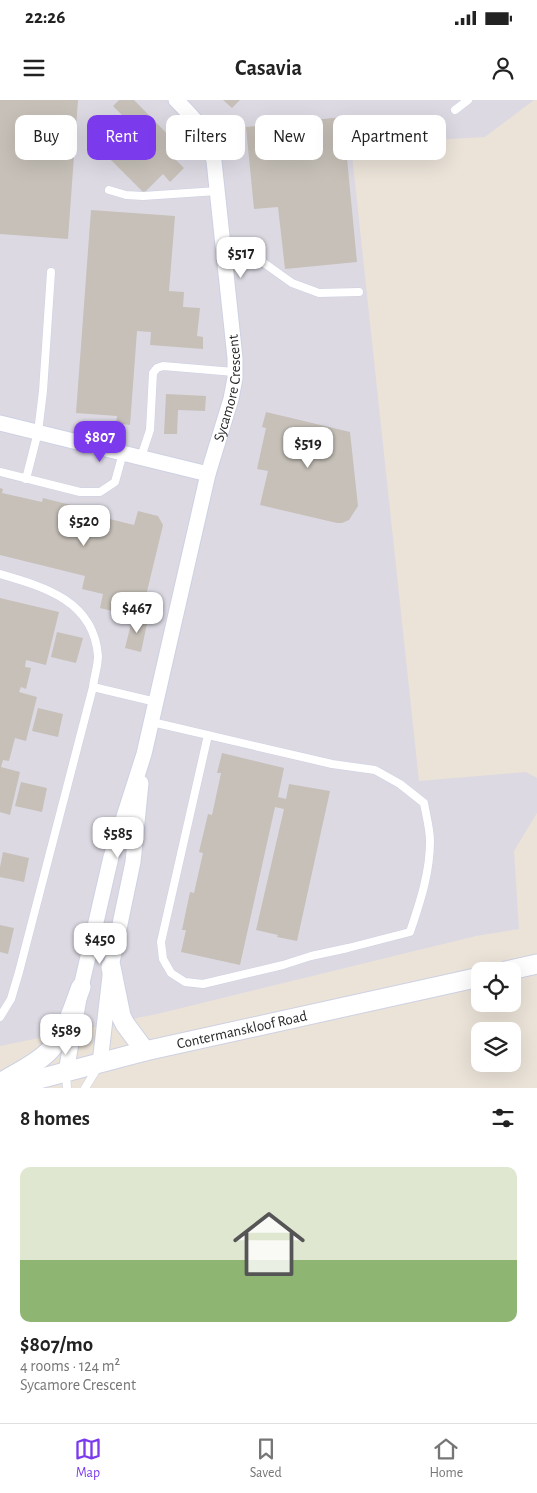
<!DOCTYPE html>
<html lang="en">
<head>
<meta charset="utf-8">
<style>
	body { margin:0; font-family:"Alegreya Sans",sans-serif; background:#f2f2f2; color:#222; height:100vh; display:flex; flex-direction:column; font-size:19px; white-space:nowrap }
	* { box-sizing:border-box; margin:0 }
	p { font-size:16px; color:#767676 }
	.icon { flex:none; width:28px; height:28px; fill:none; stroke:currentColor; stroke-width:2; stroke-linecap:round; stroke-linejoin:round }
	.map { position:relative; height:988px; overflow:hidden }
	.side { display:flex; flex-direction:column; background:#fff; flex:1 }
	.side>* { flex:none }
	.hud { position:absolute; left:15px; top:15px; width:508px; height:45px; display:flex; gap:10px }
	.buttons { position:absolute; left:471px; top:862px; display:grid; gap:10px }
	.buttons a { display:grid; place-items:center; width:50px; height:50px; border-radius:10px; background:#fff; box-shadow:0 5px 20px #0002; font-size:25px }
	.price { position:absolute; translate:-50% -42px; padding:0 11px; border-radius:10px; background:#fff; color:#222; font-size:16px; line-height:32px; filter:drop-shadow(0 1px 2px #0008) }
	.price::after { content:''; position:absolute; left:50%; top:30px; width:15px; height:11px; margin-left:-8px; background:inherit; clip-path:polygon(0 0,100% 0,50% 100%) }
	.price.on { background:#7c3aed; color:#fff }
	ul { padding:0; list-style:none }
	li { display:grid; align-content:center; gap:10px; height:265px; padding:0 20px }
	li span { display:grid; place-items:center; height:155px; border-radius:10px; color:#555 }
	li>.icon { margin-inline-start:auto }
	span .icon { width:90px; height:90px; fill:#fffc; stroke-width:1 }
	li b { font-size:21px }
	h2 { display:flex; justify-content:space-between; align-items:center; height:60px; padding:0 20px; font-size:21px }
	.pill { padding:0 18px; border-radius:10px; background:#fff; box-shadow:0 5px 20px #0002; font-size:18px; line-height:45px }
	.pill.on { background:#7c3aed; color:#fff }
	.status { display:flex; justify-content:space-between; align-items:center; height:35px; padding:0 25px; background:#fff; direction:ltr }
	.status svg { height:14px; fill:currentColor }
	header { display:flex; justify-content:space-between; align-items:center; height:65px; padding:0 20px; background:#fff; font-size:22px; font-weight:700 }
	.tabs { display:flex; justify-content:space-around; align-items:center; height:70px; border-top:1px solid #e0e0e0; background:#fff; font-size:14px; color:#767676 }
	.tabs a { display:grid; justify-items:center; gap:2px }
	.tabs .on { color:#7c3aed }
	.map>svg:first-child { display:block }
</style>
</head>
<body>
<div class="status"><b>22:26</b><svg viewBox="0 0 49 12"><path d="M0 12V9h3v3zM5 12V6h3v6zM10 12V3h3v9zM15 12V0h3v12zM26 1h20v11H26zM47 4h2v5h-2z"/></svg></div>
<header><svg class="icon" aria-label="menu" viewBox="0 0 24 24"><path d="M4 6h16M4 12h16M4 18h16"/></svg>Casavia<svg class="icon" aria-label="person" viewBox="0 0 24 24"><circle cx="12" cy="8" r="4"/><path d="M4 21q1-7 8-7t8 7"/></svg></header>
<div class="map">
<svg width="537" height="988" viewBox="0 0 537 988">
	<rect width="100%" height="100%" fill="#ebe3d8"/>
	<path fill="#dcd9e3" d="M0,0H534L485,37L351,45L419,681L526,672L537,678V713L514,751L519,829L476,836L157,914L0,946Z"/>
	<path fill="#c6c0b8" d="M0,0H78L68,139L0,134Z
		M119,0H134L183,50L174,58L184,68L170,82L163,74L144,93L105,54L123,36L113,26L123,16L113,6Z
		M223,0H240L232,8Z
		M343,17L357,162L285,169L278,107L254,109L246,27Z
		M91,110L175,116L169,191L184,192L183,207L200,208L197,236L203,237V249L150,245L151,232L137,231L130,325L116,323L117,316L76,313Z
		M166,294L206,296L205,311L178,310L177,334H164Z
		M266,312L350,332L358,406L349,420L342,423H337L260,405L268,371L257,369L266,328L262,327Z
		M0,388L3,389L2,393L42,402L43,398L79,407L78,411L134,425L138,411L158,416L163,425L144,504L135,501L132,516L100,508L103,494L82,489L85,476L0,455Z
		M0,498L59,512L46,565L26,560L25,567L31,568L26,589L21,587L19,592L37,597L26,641L15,638L9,661L3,660L1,667L20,672L10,715L0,712Z
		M133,516L148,519L141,552L125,548Z
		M57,532L83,538L76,563L51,557Z
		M38,608L63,614L58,637L32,631Z
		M222,653L284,668L278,697L286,699L289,684L330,691L297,841L277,837L278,835L256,830L284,709L275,707L240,865L181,852L186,830H182L190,792L194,793L203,753L199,752L208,714L212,715L221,673H217Z
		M21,682L47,688L42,712L15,706Z
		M3,752L29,758L24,782L0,777V767Z
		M0,825L14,828L8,854L0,852Z"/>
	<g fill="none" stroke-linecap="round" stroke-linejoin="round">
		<defs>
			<path id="service" d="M455,10L468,0
				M109,90L126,95L143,96L217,91
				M224,160L243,159L264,163L292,183L319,193L359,192
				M141,357L150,330L153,273L157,268L163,266L234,272
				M0,372L80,392H100L115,382L123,353
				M26,379L38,332L43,291L51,172
				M0,474C45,487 94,501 98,556C98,566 94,577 93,587L19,872L11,899L0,917
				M93,587L156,602
				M152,622L332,664L375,670L400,684L424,703C426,715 430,729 430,741C430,773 420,802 410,832L348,848L311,856L283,865L203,884L185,882L171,873L163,859L161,842L208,635
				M66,973L67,988
				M85,988L98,967"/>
			<g id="minor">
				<path d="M0,323L208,374"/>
				<path d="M100,963L111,867L133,762L141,683"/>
				<path id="s1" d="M66,972L81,887L111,757L144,654L208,374L231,299L235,278V258L214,61C206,30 198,22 176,0"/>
			</g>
			<g id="tertiary">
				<path d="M111,867L121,916L125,924L145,951"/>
				<path d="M506,871L537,864"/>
				<path d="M0,983C16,973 37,964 50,950C66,933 73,908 81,887"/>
				<path id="s2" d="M5,988L145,951L480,877"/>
			</g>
		</defs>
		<use href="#service" stroke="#cdd1e2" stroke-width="9"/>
		<use href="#minor" stroke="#cdd1e2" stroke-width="17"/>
		<use href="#tertiary" stroke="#cdd1e2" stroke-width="21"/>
		<use href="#service" stroke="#fff" stroke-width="8"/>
		<use href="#minor" stroke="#fff" stroke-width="15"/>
		<use href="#tertiary" stroke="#fff" stroke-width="19"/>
	</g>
	<g text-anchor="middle" stroke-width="4.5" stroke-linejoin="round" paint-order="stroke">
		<g font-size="15" fill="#282828" stroke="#fff">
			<text dy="5" stroke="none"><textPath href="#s1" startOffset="704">Sycamore Crescent</textPath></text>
			<text dy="5" stroke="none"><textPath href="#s2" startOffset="244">Contermanskloof Road</textPath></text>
		</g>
	</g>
</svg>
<div class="buttons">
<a><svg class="icon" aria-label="locate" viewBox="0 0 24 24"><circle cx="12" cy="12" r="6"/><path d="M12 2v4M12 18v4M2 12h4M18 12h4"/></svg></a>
<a><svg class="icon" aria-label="layers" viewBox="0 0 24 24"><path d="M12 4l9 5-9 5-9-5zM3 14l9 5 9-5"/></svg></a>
</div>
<b class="price" style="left:241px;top:179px">$517</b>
<b class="price on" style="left:100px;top:363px">$807</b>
<b class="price" style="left:308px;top:369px">$519</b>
<b class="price" style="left:84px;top:447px">$520</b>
<b class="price" style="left:137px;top:534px">$467</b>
<b class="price" style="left:118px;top:759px">$585</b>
<b class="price" style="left:100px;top:865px">$450</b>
<b class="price" style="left:66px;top:956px">$589</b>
<div class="hud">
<a class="pill">Buy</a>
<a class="pill on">Rent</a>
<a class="pill">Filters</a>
<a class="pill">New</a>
<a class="pill">Apartment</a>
</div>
</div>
<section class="side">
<h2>8 homes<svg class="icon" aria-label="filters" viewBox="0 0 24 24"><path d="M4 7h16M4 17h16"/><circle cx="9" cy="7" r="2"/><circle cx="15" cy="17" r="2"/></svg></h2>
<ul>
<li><span style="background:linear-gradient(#dfe7d0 60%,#8fb573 0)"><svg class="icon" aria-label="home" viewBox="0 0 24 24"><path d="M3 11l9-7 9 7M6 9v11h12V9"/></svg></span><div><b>$807/mo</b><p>4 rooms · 124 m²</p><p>Sycamore Crescent</p></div></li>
</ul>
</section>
<nav class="tabs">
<a class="on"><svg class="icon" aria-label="map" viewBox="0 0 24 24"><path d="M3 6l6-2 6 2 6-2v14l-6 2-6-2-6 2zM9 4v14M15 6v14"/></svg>Map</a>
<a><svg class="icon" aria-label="saved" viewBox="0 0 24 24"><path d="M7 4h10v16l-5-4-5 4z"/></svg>Saved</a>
<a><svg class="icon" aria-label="home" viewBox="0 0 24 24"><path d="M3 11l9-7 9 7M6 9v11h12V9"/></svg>Home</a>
</nav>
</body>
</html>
